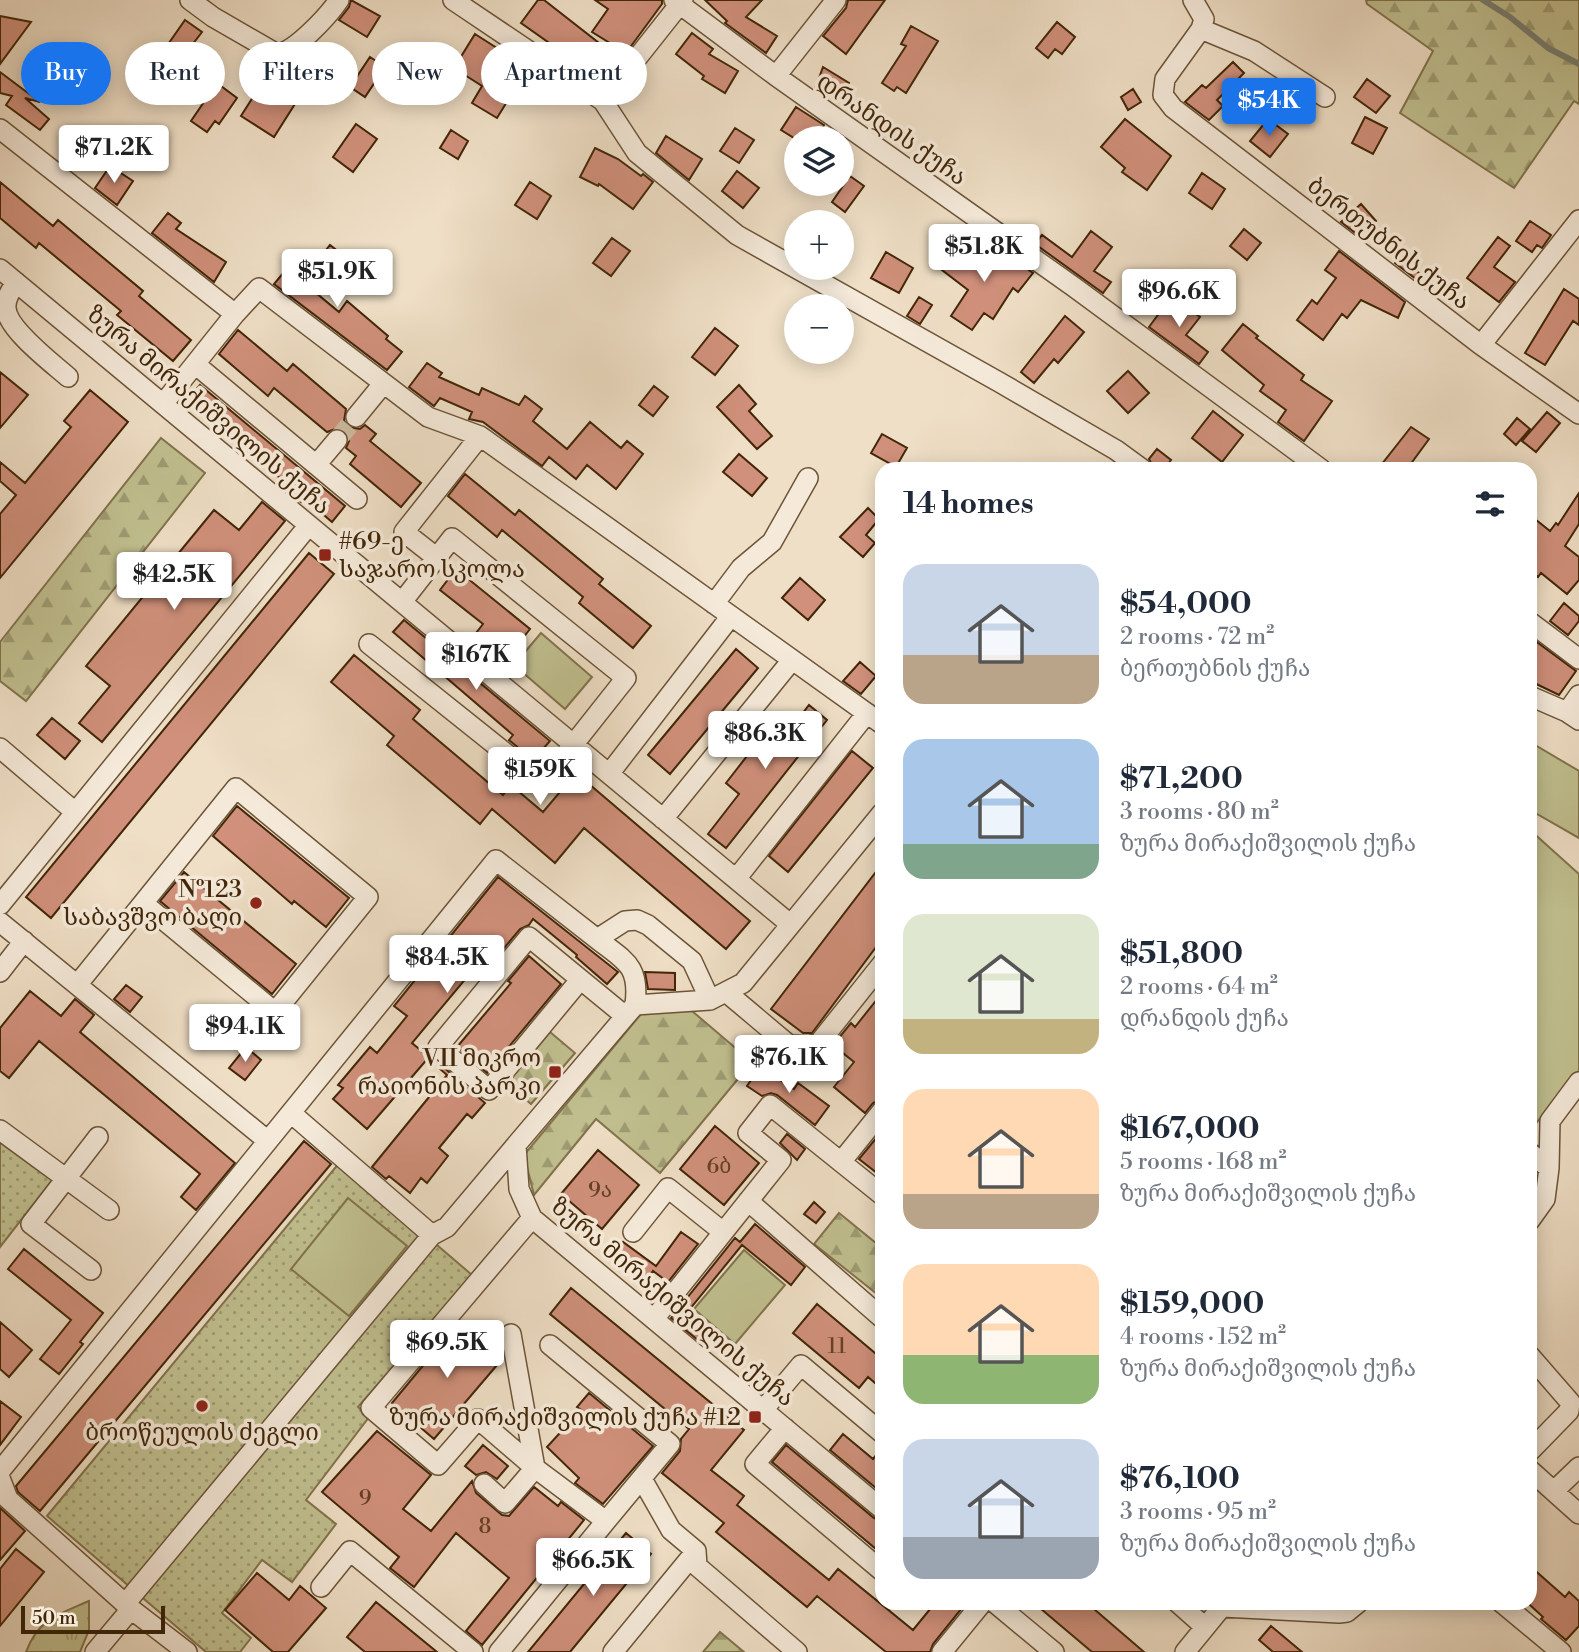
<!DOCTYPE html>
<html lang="en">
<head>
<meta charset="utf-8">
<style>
	body { margin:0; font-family:"Libre Bodoni","Noto Serif Georgian",serif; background:#f6f6f7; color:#1f2937; height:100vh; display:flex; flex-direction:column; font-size:26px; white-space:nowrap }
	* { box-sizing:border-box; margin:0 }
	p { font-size:23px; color:#747a83 }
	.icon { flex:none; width:38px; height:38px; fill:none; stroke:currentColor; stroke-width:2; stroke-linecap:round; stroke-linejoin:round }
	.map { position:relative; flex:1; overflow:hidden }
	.panel { position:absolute; left:875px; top:462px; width:662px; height:1148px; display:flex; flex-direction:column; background:#fff; border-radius:21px; box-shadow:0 4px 18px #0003 }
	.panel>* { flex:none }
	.banner { position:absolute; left:21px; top:42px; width:665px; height:63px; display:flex; gap:14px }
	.tools { position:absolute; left:784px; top:126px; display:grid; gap:14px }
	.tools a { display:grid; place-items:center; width:70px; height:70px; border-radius:50%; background:#fff; box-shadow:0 4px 18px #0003; font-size:35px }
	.scale { position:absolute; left:21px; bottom:18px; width:144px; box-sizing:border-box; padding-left:7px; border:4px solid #422608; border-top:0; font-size:19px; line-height:24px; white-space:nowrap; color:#422608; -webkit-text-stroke:5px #f5eada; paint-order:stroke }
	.price { position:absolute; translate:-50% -60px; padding:0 16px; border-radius:7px; background:#fff; color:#222; font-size:23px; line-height:46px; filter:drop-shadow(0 2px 4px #0008) }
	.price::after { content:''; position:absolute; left:50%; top:42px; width:21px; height:16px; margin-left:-10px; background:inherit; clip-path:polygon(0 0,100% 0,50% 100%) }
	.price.selected { background:#1a73e8; color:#fff }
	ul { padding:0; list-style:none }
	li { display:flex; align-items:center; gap:21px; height:175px; padding:0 28px }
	li span { display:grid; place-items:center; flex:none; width:196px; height:140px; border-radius:21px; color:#555 }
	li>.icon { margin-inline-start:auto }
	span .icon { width:84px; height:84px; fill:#fffc; stroke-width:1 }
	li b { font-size:30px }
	h2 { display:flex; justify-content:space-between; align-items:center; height:84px; padding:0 28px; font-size:30px }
	.tag { padding:0 24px; border-radius:32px; background:#fff; box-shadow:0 4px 18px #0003; font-size:24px; line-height:63px }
	.tag.selected { background:#1a73e8; color:#fff }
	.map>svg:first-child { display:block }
</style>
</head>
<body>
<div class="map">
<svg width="1579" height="1652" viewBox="0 0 1579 1652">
	<defs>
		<pattern id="grass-tufts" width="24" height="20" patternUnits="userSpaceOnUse" patternTransform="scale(1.75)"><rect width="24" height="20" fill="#c1c090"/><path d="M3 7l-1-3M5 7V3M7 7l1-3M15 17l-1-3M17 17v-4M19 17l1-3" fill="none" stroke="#9e9c74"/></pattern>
		<pattern id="forest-firs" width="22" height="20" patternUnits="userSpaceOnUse" patternTransform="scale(1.75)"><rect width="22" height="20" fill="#c1c090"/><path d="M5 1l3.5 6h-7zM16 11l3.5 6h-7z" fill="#9e9c74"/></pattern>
		<pattern id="park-dots" width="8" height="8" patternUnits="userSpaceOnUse" patternTransform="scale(1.75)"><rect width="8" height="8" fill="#c1c090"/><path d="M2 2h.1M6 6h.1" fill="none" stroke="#9e9c74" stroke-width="1.8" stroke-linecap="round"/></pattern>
	</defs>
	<rect width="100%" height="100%" fill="#efdfc6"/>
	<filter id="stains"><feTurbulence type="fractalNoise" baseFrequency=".00286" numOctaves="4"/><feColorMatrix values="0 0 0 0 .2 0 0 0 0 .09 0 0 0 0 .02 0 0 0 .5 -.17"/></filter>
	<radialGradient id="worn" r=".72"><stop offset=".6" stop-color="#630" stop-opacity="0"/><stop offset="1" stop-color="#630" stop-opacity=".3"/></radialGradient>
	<path fill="url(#grass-tufts)" stroke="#82734c" stroke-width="2" d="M89,1601V1630L80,1652H26C38,1619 59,1614 89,1601Z"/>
	<path fill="url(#forest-firs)" stroke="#82734c" stroke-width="2" d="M1366,0H1579V104L1574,101L1514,188L1400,113L1433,51L1367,4Z
		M161,438L205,473L26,701L0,681V642Z
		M646,1008L692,1011L752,1062L660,1173L596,1119L534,1195L524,1155Z
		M550,1032L575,1053L531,1104L507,1083Z
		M839,1213L882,1248V1298L814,1244Z
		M720,1632L744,1652H703Z"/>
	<path fill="url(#park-dots)" stroke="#82734c" stroke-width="2" d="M0,1137L53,1179L0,1247Z
		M340,1162L472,1275L358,1407L369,1417L306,1500L336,1524L292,1582L262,1560L222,1613L251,1638L240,1652H206L47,1516Z"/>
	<path fill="#c1c090" stroke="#82734c" stroke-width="2" d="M541,633L592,677L565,709L514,665Z
		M1530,742L1579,771V838L1530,810Z
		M1530,830L1579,874V1071L1533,1127H1530Z
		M348,1198L407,1246L349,1316L291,1269Z
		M744,1250L785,1285L735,1344L694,1309Z"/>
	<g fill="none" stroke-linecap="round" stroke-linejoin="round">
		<path stroke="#787f73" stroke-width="6" d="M1483,0L1510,17L1548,48L1579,64"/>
	</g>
	<path fill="#d0907b" stroke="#422608" stroke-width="2" d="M351,0L380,16L367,37L339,20L349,7Z
		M538,0H544L599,43L582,66L521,23Z
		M595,0H662V4L626,53L592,32L608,9Z
		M705,0H762L746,17L777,36L766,53L725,23L727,21Z
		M848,0H885L846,54L823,36L846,8Z
		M0,16L31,22L0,64Z
		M185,20L202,32L162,84L148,73Z
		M1057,22L1075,37L1062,54L1055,49L1048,58L1036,48Z
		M911,26L938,41L906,93L897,87L894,91L882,83L906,46L901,44Z
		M692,33L713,49L709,54L738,71L725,93L702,79L704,76L676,54Z
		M475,34L511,57L496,82L513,92L497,118L472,103L482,86L454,68Z
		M370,57L385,67L365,97L350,87Z
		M1233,62L1244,73L1217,100L1223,106L1209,120L1185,102L1202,85L1206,88Z
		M823,67L849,83L843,100L815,89Z
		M297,71L318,85L308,102L300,96L274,137L241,116L260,86L279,98Z
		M0,72L40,102L25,98L49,119L40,130L6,105L12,96L0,93Z
		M1367,79L1390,96L1376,113L1354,97Z
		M217,83L237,98L219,124L215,121L207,132L191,121Z
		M1133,89L1141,102L1128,110L1121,97Z
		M796,107L824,125L816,138H794L781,130Z
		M1365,117L1387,128L1373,154L1352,143Z
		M1125,119L1171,156L1147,190L1122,172L1125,168L1101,147Z
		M1268,119L1288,134L1270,157L1250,141Z
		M356,124L377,139L353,172L333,157Z
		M735,128L754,140L739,163L720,151Z
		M451,130L468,141L458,159L440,148Z
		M666,136L702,159L689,180L656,153Z
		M595,148L618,159L641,176L643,174L653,182L633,209L599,184L598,186L580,177Z
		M110,166L133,181L117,205L95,188Z
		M737,171L759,188L743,208L722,191Z
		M1202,173L1225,189L1212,209L1189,193Z
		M850,176L864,186L845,212L832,202Z
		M0,182L53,226L58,220L143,291L139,296L191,340L173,361L117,315L121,311L39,243L36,248L0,218Z
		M530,182L551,196L537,219L515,205Z
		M1361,204L1376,221L1359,236L1341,222Z
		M168,213L181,223L176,229L226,262L214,282L152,233Z
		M1530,221L1551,235L1542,248L1537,245L1532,252L1516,241Z
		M1244,229L1261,243L1247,260L1230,246Z
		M1091,231L1112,247L1094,271L1111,282L1103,293L1035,244L1042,235L1072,257Z
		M1498,237L1510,246L1494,267L1515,282L1499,302L1467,278Z
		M612,238L630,251L611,276L593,263Z
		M963,243L989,263L999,251L1018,267L1020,264L1033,273L1018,292L1013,288L993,319L984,313L972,330L951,316L968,290L942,270Z
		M330,245L344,256L315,292L339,312L347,301L388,336L386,339L402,352L387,370L274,284L294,260L309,272Z
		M1339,251L1405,302L1398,318L1361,300L1347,318L1342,314L1323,340L1297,320L1312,300L1317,304L1336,278L1325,270Z
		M886,252L913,268L899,293L871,278Z
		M1399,257L1419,273L1416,279L1395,263Z
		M1564,289L1579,299V325L1573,321L1545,365L1525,353Z
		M1172,296L1200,317L1186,335L1208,352L1199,364L1149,327Z
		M919,297L932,305L920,324L907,316Z
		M1065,316L1084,332L1058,363L1054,359L1034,383L1021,372Z
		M1243,324L1258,336L1256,338L1304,375L1301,380L1332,401L1304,441L1278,422L1286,410L1260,391L1264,385L1222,350Z
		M715,328L738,346L715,375L692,357Z
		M238,330L287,371L293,364L346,409L344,421L349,427L360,429L365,425L376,434L370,441L421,483L401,507L350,464L356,456L346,448L349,441L345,431L338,428L327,432L274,388L268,396L219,354Z
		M427,363L442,373L439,377L479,395L482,388L519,405L525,396L542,409L533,421L567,449L590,422L621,448L627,441L643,454L616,489L587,465L576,479L549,457L542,466L483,422L469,419L472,412L440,398L434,406L409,387Z
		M1128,371L1149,393L1128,413L1107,391Z
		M0,372L28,395L0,428Z
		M200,385L345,506L332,522L304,498L301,502L278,483L281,479L187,400Z
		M739,385L756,404L749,411L772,436L757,449L717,407Z
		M654,386L668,397L653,416L639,405Z
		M90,390L128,422L0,578V514L16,495L0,481V462L25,483L71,427L64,421Z
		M1213,411L1243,435L1222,462L1192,438Z
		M1547,412L1560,423L1536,452L1522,441Z
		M1517,418L1530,429L1516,445L1504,434Z
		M1411,427L1429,439L1407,469H1378Z
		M882,434L907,448L896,467L871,453Z
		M1157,449L1171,460L1164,469H1154L1149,459Z
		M739,454L767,478L752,496L723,472Z
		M465,474L515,515L519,510L603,579L599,584L651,626L633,648L579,603L583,597L502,530L497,537L448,496Z
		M1579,493V524L1565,546L1579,557V580L1567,594L1541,573L1538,577L1530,570V558L1536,549L1530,543V515L1550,531L1556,523L1558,525Z
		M262,502L285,521L102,742L79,723L110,686L86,666L214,510L239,530Z
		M868,508L879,519L866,535L875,543L863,557L840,537Z
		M309,553L334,574L51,918L26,897Z
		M456,569L530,629L500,667L469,642L483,624L440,590Z
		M800,578L825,600L808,620L782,598Z
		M1564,603L1579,616V621L1568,635L1550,621Z
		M404,620L550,741L533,760L509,740L513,735L393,632Z
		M1534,640L1576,671L1559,695L1530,681V646Z
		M736,649L758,668L670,774L648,755Z
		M354,655L420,710L413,719L503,795L511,785L543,812L576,773L750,921L726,949L584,828L555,863L492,809L480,824L387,745L394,736L331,682Z
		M860,662L876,676L861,694L843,681Z
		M809,705L827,720L726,848L708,834L739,794L726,783L775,720L789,731Z
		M52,718L80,741L65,759L37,735Z
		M852,751L873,768L788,872L769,856Z
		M237,806L349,898L326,927L294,901L292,904L213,836Z
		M882,864V939L812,1033H803L771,1009Z
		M184,872L296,964L272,994L160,901Z
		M498,877L618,972L607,984L576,957L577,955L533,919L529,925L520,929L490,965L482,959L412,1043L429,1057L367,1129L333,1099L343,1088L338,1085L370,1047L377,1053L407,1016L394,1006Z
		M529,956L561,984L487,1073L457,1047L511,983L508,981Z
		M645,972L675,973V990L648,989Z
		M126,985L142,997L130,1012L114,999Z
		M30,991L61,1016L75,999L94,1015L80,1032L235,1163L196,1210L181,1197L200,1174L39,1041L9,1078L0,1071V1028Z
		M882,993V1099L873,1103L865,1113L834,1087L854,1062L833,1045L851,1023L855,1027Z
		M246,1047L261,1060L245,1080L229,1068Z
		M441,1065L485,1103L472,1118L467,1114L439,1148L448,1156L427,1183L421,1178L410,1193L389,1176L386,1179L372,1167L447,1075L439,1068Z
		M760,1067L794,1089L798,1083L829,1106L815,1125L777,1095L771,1093L762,1096L747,1086Z
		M715,1126L759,1163L724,1205L680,1169Z
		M882,1131V1177L859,1159Z
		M787,1134L805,1149L797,1160L780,1143Z
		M304,1141L331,1164L40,1511L18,1492L16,1486Z
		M598,1150L639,1185L602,1229L561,1194Z
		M814,1202L825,1212L816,1223L804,1214Z
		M755,1224L805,1267L791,1285L742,1245L689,1310L710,1327L699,1341L671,1318L735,1238L740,1242Z
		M681,1232L698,1244L668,1282L653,1271L646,1280L613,1256L623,1242L656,1266Z
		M24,1249L103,1313L80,1342L83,1344L59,1374L40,1359L71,1320L8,1269Z
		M571,1288L744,1430L711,1470L744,1496L737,1505L829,1580L838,1569L913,1630L935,1603H966L933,1644L930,1652H886L817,1596L807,1607L716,1532L724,1523L662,1473L680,1451L681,1439L689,1429L550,1314Z
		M817,1304L882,1359V1389L868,1377L859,1388L793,1333Z
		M460,1321L503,1358L434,1439L392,1403Z
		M0,1322L32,1350L9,1377L0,1369Z
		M589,1393L653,1446L603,1504L575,1483L579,1478L547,1447L581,1410L577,1407Z
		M0,1401L21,1417L0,1445Z
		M377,1431L431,1475L403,1509L431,1531L472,1481L476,1493L502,1515L509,1516L534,1487L558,1506L561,1502L584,1520L482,1645L466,1631L509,1578L456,1533L414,1587L390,1568L399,1557L322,1492Z
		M843,1434L873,1459L882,1448V1493L830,1450Z
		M483,1445L508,1466L497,1479L486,1472L476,1475L465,1466Z
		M786,1445L874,1518L882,1521V1554L772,1462Z
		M0,1508L25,1531L0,1560Z
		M626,1533L651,1554L570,1652H528Z
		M16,1549L44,1572L0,1626V1569Z
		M1530,1566L1565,1597L1569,1592L1579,1601V1626L1566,1640L1541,1619L1543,1617L1530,1605Z
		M257,1573L289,1600L300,1586L326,1608L288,1652H273L225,1610Z
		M376,1602L437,1652H365L347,1637Z
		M1034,1603H1087L1144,1652H1092Z
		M1271,1626L1302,1652H1273L1259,1640Z"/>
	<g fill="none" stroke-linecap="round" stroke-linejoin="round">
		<path stroke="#ccbaa0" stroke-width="19" stroke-dasharray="19 10" stroke-linecap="butt" d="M337,440L356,417"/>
		<defs>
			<path id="minor" d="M190,0L213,17L277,54C295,52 328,16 339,0
				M453,0L603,101L637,153L737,235L999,382L1116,450L1142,469
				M674,0L776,76L1074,287L1321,469
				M1193,0L1204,19L1201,29L1165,79L1163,95L1173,108L1481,345L1579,414
				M1201,29L1254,51L1325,97
				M776,76L836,0
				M603,101L683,0
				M0,129L235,314
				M0,269L790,924
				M16,282C11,290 5,299 6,308C7,329 52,363 68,377
				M1481,345L1579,220
				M195,364L357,499
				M163,404L235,314L259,288L428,417L480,436L882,724
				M356,417L383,384
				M316,465L337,440
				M437,558L404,532L480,436
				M714,604L741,568L772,542L808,478
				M1530,622L1579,659
				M369,644L543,783L626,678L452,538L402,602
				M1530,696L1567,712L1579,720
				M1567,712L1579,695
				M0,748L75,812
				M609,774L731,616
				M882,813L743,983L710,1000L635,1005L516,1145L519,1189L532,1218L882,1509
				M663,819L792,660
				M736,879L867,713
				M0,905L309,525
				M0,922L268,1141
				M597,939C625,961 640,965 635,1005
				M0,972L24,941
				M580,980L489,1090L438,1047L529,937L624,1015
				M77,985L236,788L368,897L275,1012L143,903
				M726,992L789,1045L810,1046L819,1043L882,964
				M291,1113L432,1235
				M0,1130L109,1210
				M1530,1153L1549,1168
				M841,1162L882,1111
				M748,1201L882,1318
				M1530,1220L1545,1199L1549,1168L1550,1121L1579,1082
				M633,1232L668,1188L723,1232
				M91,1270L31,1224L98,1137
				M654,1319L781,1160L748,1133L770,1105L882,1195
				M550,1345L670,1444L606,1521
				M1530,1356L1570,1402L1569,1411L1530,1451
				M763,1410L801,1365L882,1433
				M785,1428L755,1464L882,1571
				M1530,1470L1579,1514
				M0,1471L496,860L597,939L625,921L637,920L648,925L692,961L710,1000
				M0,1478L8,1499L131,1609L95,1652
				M642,1479L671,1530L696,1551L697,1566L797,1652
				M484,1484L505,1503L535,1468L478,1419L438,1465L371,1408L532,1218
				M1554,1491L1579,1467
				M321,1587L350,1551L473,1652
				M995,1603L1054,1652
				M1178,1603L1205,1627
				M1502,1603L1561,1652
				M125,1604L432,1235L447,1227L516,1145
				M1222,1607L1339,1613L1347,1612L1358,1603
				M131,1609L187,1652
				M499,1652L606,1521L535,1468L511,1334
				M613,1652L696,1551
				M942,1652L982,1603
				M1185,1652L1225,1603"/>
		</defs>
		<use href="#minor" stroke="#6d5438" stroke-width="22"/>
		<use href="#minor" stroke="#f5eada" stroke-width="19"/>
	</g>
	<g fill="#8f2418" stroke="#f5eada" stroke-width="2.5">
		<rect x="318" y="548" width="14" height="14" rx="3.5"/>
		<circle cx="256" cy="903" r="7"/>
		<rect x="548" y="1065" width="14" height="14" rx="3.5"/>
		<circle cx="202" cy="1406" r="7"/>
		<rect x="748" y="1410" width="14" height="14" rx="3.5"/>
	</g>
	<g text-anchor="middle" stroke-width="7" stroke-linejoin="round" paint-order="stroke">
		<g font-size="21" fill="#664025">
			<text x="719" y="1173">6ბ</text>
			<text x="600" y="1197">9ა</text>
			<text x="837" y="1353">11</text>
			<text x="365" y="1505">9</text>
			<text x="485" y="1533">8</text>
		</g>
		<g font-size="24" fill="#422608" stroke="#f5eada">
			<text transform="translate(892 129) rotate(35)" y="8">დრანდის ქუჩა</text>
			<text transform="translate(1389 243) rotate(38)" y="8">ბერთუბნის ქუჩა</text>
			<text transform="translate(209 410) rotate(40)" y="8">ზურა მირაქიშვილის ქუჩა</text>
			<text transform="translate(673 1302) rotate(40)" y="8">ზურა მირაქიშვილის ქუჩა</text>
		</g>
		<g font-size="24" fill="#422608" stroke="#f5eada" text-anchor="end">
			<text x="339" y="549" text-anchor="start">#69-ე<tspan x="339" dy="28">საჯარო სკოლა</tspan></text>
			<text x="242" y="897">№123<tspan x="242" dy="28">საბავშვო ბაღი</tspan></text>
			<text x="541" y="1066">VII მიკრო<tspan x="541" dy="28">რაიონის პარკი</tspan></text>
			<text x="741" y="1425">ზურა მირაქიშვილის ქუჩა #12</text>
			<text x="202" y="1440" text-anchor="middle">ბროწეულის ძეგლი</text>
		</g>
	</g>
	<rect width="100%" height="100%" filter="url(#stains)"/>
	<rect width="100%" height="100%" fill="url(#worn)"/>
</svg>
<div class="tools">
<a><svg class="icon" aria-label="layers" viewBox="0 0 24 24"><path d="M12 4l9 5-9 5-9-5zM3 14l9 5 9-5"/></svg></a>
<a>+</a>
<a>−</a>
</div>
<div class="scale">50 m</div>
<b class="price selected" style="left:1269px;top:138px">$54K</b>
<b class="price" style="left:114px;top:185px">$71.2K</b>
<b class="price" style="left:984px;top:284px">$51.8K</b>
<b class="price" style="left:337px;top:309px">$51.9K</b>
<b class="price" style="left:1179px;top:329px">$96.6K</b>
<b class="price" style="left:174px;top:612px">$42.5K</b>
<b class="price" style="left:476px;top:692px">$167K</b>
<b class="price" style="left:765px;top:771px">$86.3K</b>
<b class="price" style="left:540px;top:807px">$159K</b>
<b class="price" style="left:447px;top:995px">$84.5K</b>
<b class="price" style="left:245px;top:1064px">$94.1K</b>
<b class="price" style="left:789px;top:1095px">$76.1K</b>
<b class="price" style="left:447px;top:1380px">$69.5K</b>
<b class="price" style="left:593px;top:1598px">$66.5K</b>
<div class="banner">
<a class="tag selected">Buy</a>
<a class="tag">Rent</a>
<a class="tag">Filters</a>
<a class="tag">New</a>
<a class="tag">Apartment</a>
</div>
<section class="panel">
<h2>14 homes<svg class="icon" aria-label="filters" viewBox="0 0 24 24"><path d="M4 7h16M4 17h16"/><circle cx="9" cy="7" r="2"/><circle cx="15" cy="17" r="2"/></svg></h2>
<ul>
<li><span style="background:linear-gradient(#c9d6e8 65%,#b9a48a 0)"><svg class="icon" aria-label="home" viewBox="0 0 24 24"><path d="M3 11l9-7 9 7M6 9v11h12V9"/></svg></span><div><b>$54,000</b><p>2 rooms · 72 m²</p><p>ბერთუბნის ქუჩა</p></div></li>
<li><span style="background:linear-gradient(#a9c7e8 75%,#7fa58c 0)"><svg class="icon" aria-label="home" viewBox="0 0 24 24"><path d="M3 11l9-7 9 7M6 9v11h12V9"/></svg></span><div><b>$71,200</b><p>3 rooms · 80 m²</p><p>ზურა მირაქიშვილის ქუჩა</p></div></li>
<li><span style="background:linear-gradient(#dfe7d0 75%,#c2b280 0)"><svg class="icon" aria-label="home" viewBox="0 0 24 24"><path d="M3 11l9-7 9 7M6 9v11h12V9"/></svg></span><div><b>$51,800</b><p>2 rooms · 64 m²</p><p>დრანდის ქუჩა</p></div></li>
<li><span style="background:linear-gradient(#ffd9b3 75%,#b9a48a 0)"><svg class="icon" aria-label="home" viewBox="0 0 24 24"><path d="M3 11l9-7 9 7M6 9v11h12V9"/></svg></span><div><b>$167,000</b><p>5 rooms · 168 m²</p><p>ზურა მირაქიშვილის ქუჩა</p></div></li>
<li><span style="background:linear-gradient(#ffd9b3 65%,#8fb573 0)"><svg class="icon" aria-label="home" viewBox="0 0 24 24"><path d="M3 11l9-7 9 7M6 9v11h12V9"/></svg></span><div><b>$159,000</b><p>4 rooms · 152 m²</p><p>ზურა მირაქიშვილის ქუჩა</p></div></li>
<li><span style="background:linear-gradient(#c9d6e8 70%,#9aa5b1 0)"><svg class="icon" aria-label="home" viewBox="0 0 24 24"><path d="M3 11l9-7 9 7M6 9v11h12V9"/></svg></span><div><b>$76,100</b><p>3 rooms · 95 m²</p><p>ზურა მირაქიშვილის ქუჩა</p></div></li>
</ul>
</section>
</div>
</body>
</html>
